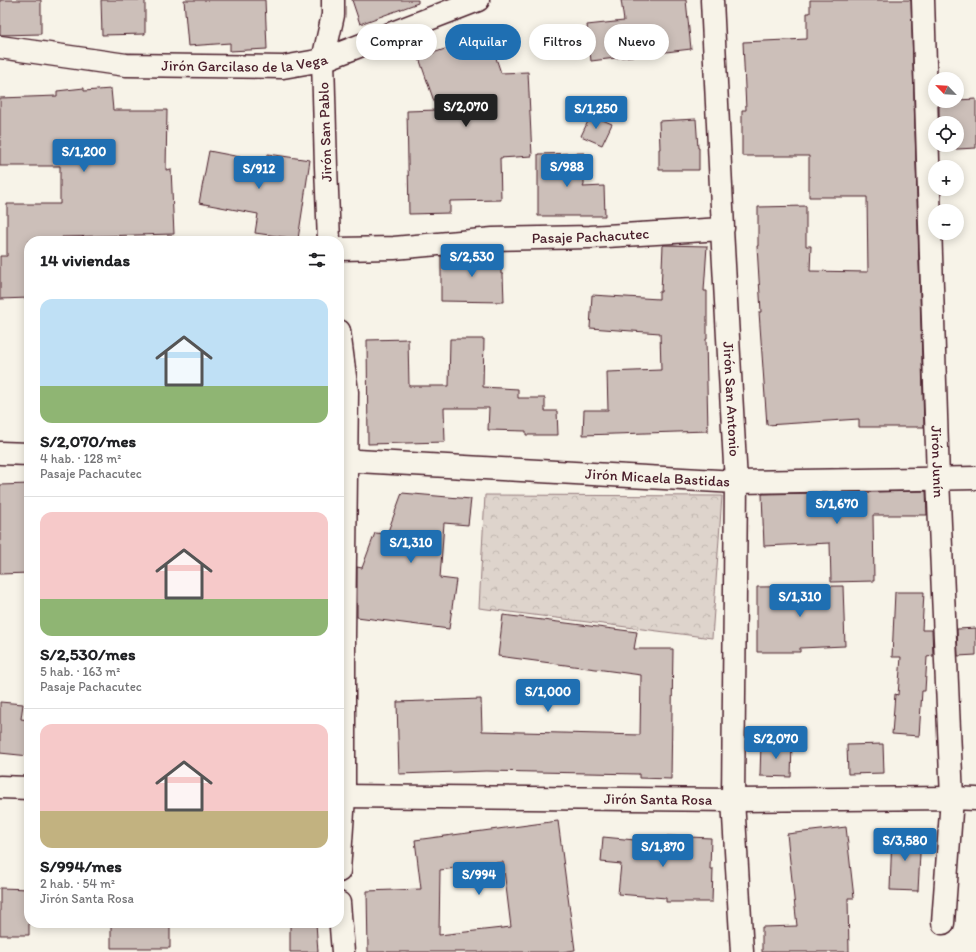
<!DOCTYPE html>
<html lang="es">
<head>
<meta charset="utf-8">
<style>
	body { margin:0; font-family:Itim,sans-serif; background:#f2f2f2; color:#202124; height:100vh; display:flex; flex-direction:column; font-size:15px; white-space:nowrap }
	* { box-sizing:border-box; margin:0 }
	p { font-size:13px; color:#757577 }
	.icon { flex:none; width:22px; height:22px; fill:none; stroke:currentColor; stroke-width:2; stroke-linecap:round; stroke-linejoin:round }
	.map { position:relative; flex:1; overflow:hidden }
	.details { position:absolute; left:24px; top:236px; width:320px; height:692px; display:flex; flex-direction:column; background:#fff; border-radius:16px; box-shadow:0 2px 10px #0003 }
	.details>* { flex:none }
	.top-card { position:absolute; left:356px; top:24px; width:380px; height:36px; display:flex; gap:8px }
	.needle { width:26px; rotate:295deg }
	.tools { position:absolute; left:928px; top:72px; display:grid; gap:8px }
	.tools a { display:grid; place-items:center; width:36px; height:36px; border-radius:50%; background:#fff; box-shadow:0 2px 10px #0003; font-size:20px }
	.price { position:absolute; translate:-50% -34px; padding:0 9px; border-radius:4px; background:#1f6fb2; color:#fff; font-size:13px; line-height:26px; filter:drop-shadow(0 1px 2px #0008) }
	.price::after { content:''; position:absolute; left:50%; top:24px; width:12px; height:9px; margin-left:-6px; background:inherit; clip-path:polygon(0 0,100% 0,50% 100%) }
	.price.current { background:#222; color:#fff }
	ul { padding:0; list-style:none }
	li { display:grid; align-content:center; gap:8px; height:212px; padding:0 16px }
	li+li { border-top:1px solid #e0e0e0 }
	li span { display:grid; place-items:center; height:124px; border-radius:12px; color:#555 }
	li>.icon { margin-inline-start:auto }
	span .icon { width:72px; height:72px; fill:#fffc; stroke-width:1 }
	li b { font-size:17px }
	h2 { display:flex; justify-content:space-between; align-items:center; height:48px; padding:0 16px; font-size:17px }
	.pill { padding:0 14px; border-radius:18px; background:#fff; box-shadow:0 2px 10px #0003; font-size:14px; line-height:36px }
	.pill.current { background:#1f6fb2; color:#fff }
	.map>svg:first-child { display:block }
</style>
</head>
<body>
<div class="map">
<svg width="976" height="952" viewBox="0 0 976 952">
	<defs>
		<pattern id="forest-crowns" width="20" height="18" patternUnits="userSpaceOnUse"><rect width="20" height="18" fill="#ded4cc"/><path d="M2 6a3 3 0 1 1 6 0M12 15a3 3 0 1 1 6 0" fill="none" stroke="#c0b6af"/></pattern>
	</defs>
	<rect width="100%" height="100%" fill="#f7f3e8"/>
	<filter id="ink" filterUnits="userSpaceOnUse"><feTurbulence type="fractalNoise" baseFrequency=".025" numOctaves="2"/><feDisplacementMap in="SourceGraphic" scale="8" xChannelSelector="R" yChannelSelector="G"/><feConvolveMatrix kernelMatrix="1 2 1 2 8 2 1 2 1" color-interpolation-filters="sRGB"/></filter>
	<g filter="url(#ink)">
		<path fill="url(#forest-crowns)" stroke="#947a7c" d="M485,495L722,496L712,638L479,608Z"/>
		<path fill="#ccbfb9" stroke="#4a1f2b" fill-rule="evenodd" d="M0,0H41V34L0,35Z
			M101,0H145V34L102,35Z
			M184,0H265L267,49L230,51V43L188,46Z
			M352,0H418V3L360,24Z
			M621,0H686L691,49L591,61L587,25L624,21Z
			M810,0H911L924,427H859V419L767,425L759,312H761L757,246H758V207L806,206V246H811L810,271L868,272L867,197H809V156H742V110H746L743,42L807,39V13H810Z
			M488,34L501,73L528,72L532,156L500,158L501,200L450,201V213L409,214L407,111L437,110L419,58Z
			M84,88V91L111,89L113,110H167L166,170L171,169L174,234L62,237V241H29V298L0,299V256H7V204H60V166H0V98L57,96V91Z
			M976,99V148L940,150V145H957V123H939V101H957V100Z
			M591,115L612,124L602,145L581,136Z
			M696,119L698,148H699V170H659V149H660L659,121Z
			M209,151L266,162L268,154L310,160L298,239L255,233L258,214L199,203Z
			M584,153V185L583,187L604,186L605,216H538V154Z
			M663,245L707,246L704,291H707V339H706L708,431L583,435L584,410H608L607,372L661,370L660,333L590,328L592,295L659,299V292H661Z
			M477,253H501V274H503L504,302L441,301V256Z
			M408,339L409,386H449L450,339H484L483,387L518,389V398H545V411H557L558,435H526V431L488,430L489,408H444L445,442L368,444L367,340Z
			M29,484V573L0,574V485Z
			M926,491L927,515H873L874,581L831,582L830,543L764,546L762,494Z
			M402,493L471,499L468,525L444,523L440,578L456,580L449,629L357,617V567L362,568L375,533L387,534Z
			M843,586L845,646L800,648V652H757V587Z
			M895,592H924L922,630H932L933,656L927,657L925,691H922L919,736L892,734L895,694L898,695L901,657H892Z
			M503,615L637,632L634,649H673L671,779L639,778V774L486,771L399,774L397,702L481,699L482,731L640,735L641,675L498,656Z
			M976,628V655L958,656L957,629Z
			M0,702L23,704L21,719L29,720V756L0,753Z
			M761,743L792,744L791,777L760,776Z
			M883,744L884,773L848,774L847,745Z
			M558,821L575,950L562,952H368L367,891L421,889L415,840ZM503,862L511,927L439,935L440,870Z
			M846,827L854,898H848L849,952H762V927L797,926L787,834Z
			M892,834L921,835L918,891L890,890Z
			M667,836L711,838L710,869H713L712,902H666V898L618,894L621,864L601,862L603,837L667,843Z
			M0,888L29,889V935H0Z
			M111,923H170V948H111Z
			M290,923H316L318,952H290Z"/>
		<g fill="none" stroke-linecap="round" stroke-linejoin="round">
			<defs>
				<g id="street">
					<path id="s1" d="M712,0L723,228L722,229L736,482L733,800L742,952"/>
					<path id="s2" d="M923,0L938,479L952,798L943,923"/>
					<path id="s3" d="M0,47L126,65L283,67L323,60L478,0"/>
					<path d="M329,241L326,167L323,60L333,15V0"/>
					<path id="s4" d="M339,249L394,248L493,239L590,237L722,229"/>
					<path d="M339,331L347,392L344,636V797L339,871"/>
					<path d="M0,453L29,454"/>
					<path id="s5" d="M339,460L736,482L976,478"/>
					<path d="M0,787L29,788"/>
					<path id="s6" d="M339,796L733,800L952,798L976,799"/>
					<path d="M339,903L343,952"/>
				</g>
			</defs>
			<use href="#street" stroke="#4a1f2b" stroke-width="25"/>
			<use href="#street" stroke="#f7f3e8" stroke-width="22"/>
		</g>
	</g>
	<g text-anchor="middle" stroke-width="3" stroke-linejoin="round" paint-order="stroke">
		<g font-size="15" fill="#4a1f2b" stroke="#f7f3e8">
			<text dy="5" stroke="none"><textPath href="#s3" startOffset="246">Jirón Garcilaso de la Vega</textPath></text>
			<text transform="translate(325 132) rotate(-92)" y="5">Jirón San Pablo</text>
			<text dy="5" stroke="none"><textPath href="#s4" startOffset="252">Pasaje Pachacutec</textPath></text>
			<text dy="5" stroke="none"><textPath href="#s1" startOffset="400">Jirón San Antonio</textPath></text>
			<text dy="5" stroke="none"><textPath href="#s2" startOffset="462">Jirón Junín</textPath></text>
			<text dy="5" stroke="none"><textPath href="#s5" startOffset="319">Jirón Micaela Bastidas</textPath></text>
			<text dy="5" stroke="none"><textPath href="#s6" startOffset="319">Jirón Santa Rosa</textPath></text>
		</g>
	</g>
</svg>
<div class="tools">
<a><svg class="needle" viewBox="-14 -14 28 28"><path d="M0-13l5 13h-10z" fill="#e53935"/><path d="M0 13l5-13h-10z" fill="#757577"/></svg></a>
<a><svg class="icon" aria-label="locate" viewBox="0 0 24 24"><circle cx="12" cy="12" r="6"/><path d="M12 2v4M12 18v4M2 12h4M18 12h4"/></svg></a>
<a>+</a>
<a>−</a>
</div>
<b class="price current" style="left:466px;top:128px">S/2,070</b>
<b class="price" style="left:596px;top:130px">S/1,250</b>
<b class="price" style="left:84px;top:173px">S/1,200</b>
<b class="price" style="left:567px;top:188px">S/988</b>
<b class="price" style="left:259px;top:190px">S/912</b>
<b class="price" style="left:472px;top:278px">S/2,530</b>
<b class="price" style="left:837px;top:525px">S/1,670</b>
<b class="price" style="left:411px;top:564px">S/1,310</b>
<b class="price" style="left:800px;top:618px">S/1,310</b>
<b class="price" style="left:548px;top:713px">S/1,000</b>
<b class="price" style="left:776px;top:760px">S/2,070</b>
<b class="price" style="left:905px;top:862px">S/3,580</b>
<b class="price" style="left:663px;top:868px">S/1,870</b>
<b class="price" style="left:479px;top:896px">S/994</b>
<div class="top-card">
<a class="pill">Comprar</a>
<a class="pill current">Alquilar</a>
<a class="pill">Filtros</a>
<a class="pill">Nuevo</a>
</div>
<section class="details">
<h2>14 viviendas<svg class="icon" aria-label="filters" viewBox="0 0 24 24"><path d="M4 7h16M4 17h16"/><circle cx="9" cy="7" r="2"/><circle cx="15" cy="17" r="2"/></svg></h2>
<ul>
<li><span style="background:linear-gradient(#bfe0f5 70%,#8fb573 0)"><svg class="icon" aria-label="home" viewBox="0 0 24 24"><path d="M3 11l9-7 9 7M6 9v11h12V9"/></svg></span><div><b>S/2,070/mes</b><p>4 hab. · 128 m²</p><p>Pasaje Pachacutec</p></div></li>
<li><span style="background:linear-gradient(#f6c9c9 70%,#8fb573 0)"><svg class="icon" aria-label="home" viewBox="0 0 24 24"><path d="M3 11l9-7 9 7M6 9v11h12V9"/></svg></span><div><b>S/2,530/mes</b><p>5 hab. · 163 m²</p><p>Pasaje Pachacutec</p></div></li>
<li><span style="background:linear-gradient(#f6c9c9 70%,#c2b280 0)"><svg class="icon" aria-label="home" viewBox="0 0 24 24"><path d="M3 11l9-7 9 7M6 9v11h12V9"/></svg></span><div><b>S/994/mes</b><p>2 hab. · 54 m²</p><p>Jirón Santa Rosa</p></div></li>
</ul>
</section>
</div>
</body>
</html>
